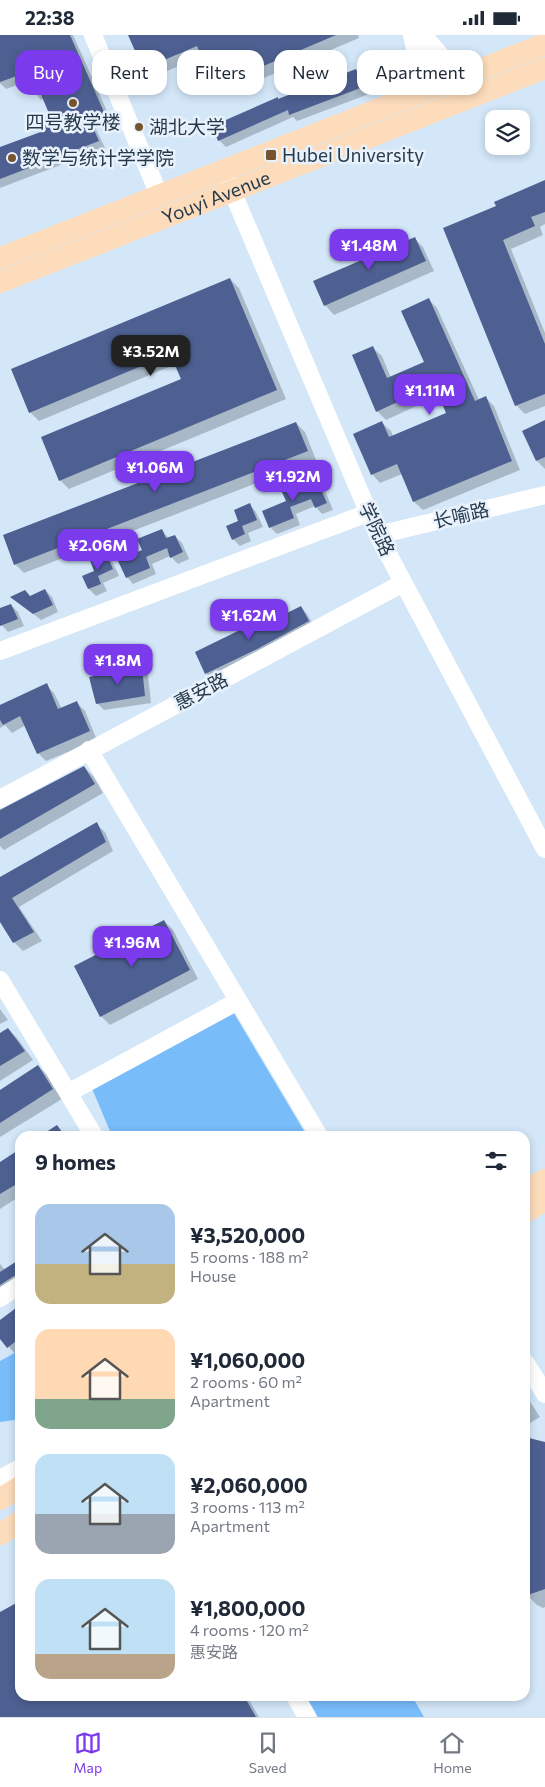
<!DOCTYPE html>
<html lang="en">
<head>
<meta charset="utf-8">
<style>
	body { margin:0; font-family:Commissioner,"Noto Sans SC",sans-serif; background:#f2f2f3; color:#1f2937; height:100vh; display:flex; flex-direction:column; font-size:19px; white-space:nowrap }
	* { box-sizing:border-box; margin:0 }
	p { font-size:16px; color:#747a83 }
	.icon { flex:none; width:28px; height:28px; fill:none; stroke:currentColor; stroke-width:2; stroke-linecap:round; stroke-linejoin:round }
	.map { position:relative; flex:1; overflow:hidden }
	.details { position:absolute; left:15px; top:1096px; width:515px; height:570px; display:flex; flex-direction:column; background:#fff; border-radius:15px; box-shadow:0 2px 8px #0003 }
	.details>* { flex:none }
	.top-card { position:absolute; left:15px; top:15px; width:515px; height:45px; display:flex; gap:10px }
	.tools { position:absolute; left:485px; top:75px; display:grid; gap:10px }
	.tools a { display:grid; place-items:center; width:45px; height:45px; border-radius:10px; background:#fff; box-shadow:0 2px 8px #0003; font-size:25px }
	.price { position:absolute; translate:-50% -42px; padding:0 11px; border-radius:10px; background:#7c3aed; color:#fff; font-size:16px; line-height:32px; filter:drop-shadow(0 1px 2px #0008) }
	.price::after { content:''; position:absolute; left:50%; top:30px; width:15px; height:11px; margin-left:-8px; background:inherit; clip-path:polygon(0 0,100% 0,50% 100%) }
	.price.current { background:#222; color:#fff }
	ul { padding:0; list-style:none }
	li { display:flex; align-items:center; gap:15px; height:125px; padding:0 20px }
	li span { display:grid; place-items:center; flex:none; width:140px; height:100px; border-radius:15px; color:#555 }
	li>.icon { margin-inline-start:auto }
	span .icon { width:60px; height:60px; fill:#fffc; stroke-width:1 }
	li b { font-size:21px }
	h2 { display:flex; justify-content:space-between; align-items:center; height:60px; padding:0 20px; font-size:21px }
	.chip { padding:0 18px; border-radius:15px; background:#fff; box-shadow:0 2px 8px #0003; font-size:18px; line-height:45px }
	.chip.current { background:#7c3aed; color:#fff }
	.status { display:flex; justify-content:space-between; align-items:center; height:35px; padding:0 25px; background:#fff; direction:ltr }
	.status svg { height:14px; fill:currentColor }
	.dock { display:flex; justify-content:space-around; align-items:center; height:70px; border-top:1px solid #e0e1e3; background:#fff; font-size:14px; color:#747a83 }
	.dock a { display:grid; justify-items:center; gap:2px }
	.dock .current { color:#7c3aed }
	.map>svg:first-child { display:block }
</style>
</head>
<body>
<div class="status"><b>22:38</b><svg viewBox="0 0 49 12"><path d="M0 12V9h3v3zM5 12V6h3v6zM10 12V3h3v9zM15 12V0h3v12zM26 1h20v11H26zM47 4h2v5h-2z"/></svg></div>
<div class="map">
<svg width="545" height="1682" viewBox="0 0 545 1682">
	<rect width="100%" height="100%" fill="#d3e7f9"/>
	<path fill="#78bcfa" d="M232,975L307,1101H112L91,1051Z
		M20,1315V1382L14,1385L0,1387V1326Z
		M306,1661H412L424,1682H318Z"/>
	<path fill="#0003" d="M0,0H73L111,85L95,92L105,113L0,153V114L47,96L53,83L44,63L41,65L34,57L29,46L6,54L0,48Z
		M129,0H358L359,3L224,60L215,51L202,21L153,42L144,33Z
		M356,36L363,42L369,59L297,86L293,82L226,112L219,105L279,65Z
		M545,147V189L540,192L543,200L511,214L545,298V371L525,379L516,370L498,172Z
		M414,203L423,212L434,236L334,280L325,270Z
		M230,244L239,253L286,364L69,454L60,445L182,345L176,329L39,386L30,377Z
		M429,265L437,273L479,365L485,362L494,371L520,435L423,475L414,467L402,439L380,448L372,439L382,388L391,396L393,401L448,378L440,360L386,385L378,377L354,321L373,313L382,321L391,343L425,328Z
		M545,387V434L537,426Z
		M296,388L305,397L316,425L24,538L15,529Z
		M306,446L313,454L319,451L326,458L333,475L322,479L315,471L296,479L300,490L277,499L271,493L264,477L287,467Z
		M250,470L256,477L263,492L248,498L251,506L240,511L233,504L240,487Z
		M162,495L169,504L175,501L182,508L189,524L178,529L170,521L152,529L156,539L133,549L127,542L143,516Z
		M106,520L112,526L119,541L103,548L107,556L96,561L89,554L84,542L96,536Z
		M45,555L52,562L58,577L41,585L12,562H30Z
		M11,570L18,577L24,591L8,597L0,588V575Z
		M301,572L307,579L315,593L213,645L206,638L242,596L246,600Z
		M141,633L148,640L151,668L104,675L97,668Z
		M46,650L54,658L62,674L77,668L85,676L97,705L46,726L38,718L26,690L12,698L5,690L0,693V670Z
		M84,732L93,741L103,758L4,815L0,811V775Z
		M96,789L105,797L113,816L19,872L42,906L23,916L14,907L0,884V843Z
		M164,886L173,895L198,944L110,990L101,981Z
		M0,974L8,985L0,989Z
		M8,994L17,1003L33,1025L0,1046V1000Z
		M38,1031L47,1040L62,1064L0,1102V1056Z
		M20,1115V1161L0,1174V1128Z
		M20,1226V1248L0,1262V1229L5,1235Z
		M20,1272V1318L17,1321L0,1302V1286Z
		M525,1359L540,1382L525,1391Z
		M525,1407L545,1409V1572L543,1573L537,1570L525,1558Z
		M20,1567V1661H247L259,1682H0V1579Z"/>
	<path fill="#4d6091" d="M0,0H70L104,77L89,84L99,106L0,144V112L46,95L43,86L51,83L39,55L33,58L25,38L0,47Z
		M128,0H336L214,52L197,11L143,34Z
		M356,34L363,52L289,80L288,75L218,106L212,91L278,62V64Z
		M545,145V177L531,182L535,191L503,205L545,309V359L515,371L443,193L496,171L494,167Z
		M415,202L426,226L324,271L313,246Z
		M230,243L277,355L59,446L41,402L181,344L170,319L29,378L11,334Z
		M429,263L475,366L486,361L512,426L413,467L397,429L371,440L353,399L382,386L389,402L446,378L434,350L376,377L352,320L373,311L387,343L424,327L401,276Z
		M545,385V422L536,426L522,396Z
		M296,387L308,416L14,530L3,500Z
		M306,444L310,454L319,450L327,468L315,473L311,464L290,472L294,483L269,493L262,476L286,466L281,455Z
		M250,468L257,485L242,491L245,499L232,505L226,491L238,486L234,475Z
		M162,494L166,503L175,500L183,517L170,523L167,513L146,522L150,533L126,543L118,526L142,515L137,504Z
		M106,518L113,534L98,541L101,549L88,554L82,541L94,536L90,525Z
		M45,554L53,570L33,579L10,562L25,555L30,561Z
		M11,569L18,584L0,591V573Z
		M301,571L309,586L259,613L205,639L195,617L242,594L245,599Z
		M142,632L145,661L96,669L89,642Z
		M47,648L58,674L77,666L90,696L37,719L20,681L3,690L0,685V670Z
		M84,731L95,749L0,804V775Z
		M97,787L106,807L12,863L34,897L13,908L0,887V842Z
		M164,885L190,935L100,982L74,931Z
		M8,993L25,1016L0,1031V998Z
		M38,1030L53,1054L0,1088V1055Z
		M57,1090L65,1101H40Z
		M20,1114V1147L0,1159V1127Z
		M20,1224V1239L14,1241L0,1250V1237Z
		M20,1270V1303L7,1313L0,1304V1285Z
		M529,1403L545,1407V1554L525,1561V1406Z
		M20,1566V1661H244L256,1682H0V1577Z"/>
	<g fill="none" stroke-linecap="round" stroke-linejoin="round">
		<path stroke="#fff" stroke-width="18" d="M93,0L159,160
			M412,0L424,55
			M423,0L459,42
			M227,144L378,500L545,814
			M378,500L545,460
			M0,616L368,478
			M89,715L319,1101
			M0,764L403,548
			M0,945L94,1101
			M68,1058L238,966
			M0,1263L20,1250
			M525,1327L545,1359
			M0,1444L20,1433
			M295,1661L307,1682"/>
		<g stroke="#fcdcbb" stroke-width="22">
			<path d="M0,223L545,9"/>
			<path id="s1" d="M0,247L545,33"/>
			<path d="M525,1156L545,1145"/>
			<path d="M525,1177L545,1165"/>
			<path d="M0,1464L20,1452"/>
			<path d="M0,1499L20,1487"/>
		</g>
	</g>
	<g fill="#77542d" stroke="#e9f2fc" stroke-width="2">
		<circle cx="73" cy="68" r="5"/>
		<circle cx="139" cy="92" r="5"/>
		<rect x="265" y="114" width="12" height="12" rx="2.5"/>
		<circle cx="12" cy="123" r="5"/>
	</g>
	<g text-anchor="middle" stroke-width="5" stroke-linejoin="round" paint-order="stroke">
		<g font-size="19" fill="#263a4c" stroke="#e9f2fc" text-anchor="start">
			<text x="73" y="94" text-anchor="middle">四号教学楼</text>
			<text x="149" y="99">湖北大学</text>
			<text x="282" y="127">Hubei University</text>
			<text x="22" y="130">数学与统计学学院</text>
		</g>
		<g font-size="19" fill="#263a4c" stroke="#e9f2fc">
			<text dy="7" stroke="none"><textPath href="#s1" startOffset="232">Youyi Avenue</textPath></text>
			<text transform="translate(461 480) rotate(-13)" y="7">长喻路</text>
			<text transform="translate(377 494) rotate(65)" y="7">学院路</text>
			<text transform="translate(201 656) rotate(-28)" y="7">惠安路</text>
		</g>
	</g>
</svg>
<div class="tools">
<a><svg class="icon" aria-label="layers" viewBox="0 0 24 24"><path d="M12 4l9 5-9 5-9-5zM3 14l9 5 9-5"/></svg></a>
</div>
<b class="price" style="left:369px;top:236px">¥1.48M</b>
<b class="price current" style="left:151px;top:342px">¥3.52M</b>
<b class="price" style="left:430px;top:381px">¥1.11M</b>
<b class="price" style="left:155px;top:458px">¥1.06M</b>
<b class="price" style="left:293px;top:467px">¥1.92M</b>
<b class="price" style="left:98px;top:536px">¥2.06M</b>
<b class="price" style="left:249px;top:606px">¥1.62M</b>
<b class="price" style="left:118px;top:651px">¥1.8M</b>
<b class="price" style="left:132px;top:933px">¥1.96M</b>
<div class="top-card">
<a class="chip current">Buy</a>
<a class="chip">Rent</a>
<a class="chip">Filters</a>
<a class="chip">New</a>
<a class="chip">Apartment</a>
</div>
<section class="details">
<h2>9 homes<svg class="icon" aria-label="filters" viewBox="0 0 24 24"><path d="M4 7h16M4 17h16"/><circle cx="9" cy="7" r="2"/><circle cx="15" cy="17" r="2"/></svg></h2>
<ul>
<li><span style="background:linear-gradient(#a9c7e8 60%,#c2b280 0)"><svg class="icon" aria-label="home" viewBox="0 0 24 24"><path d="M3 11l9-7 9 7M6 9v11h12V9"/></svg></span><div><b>¥3,520,000</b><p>5 rooms · 188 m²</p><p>House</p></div></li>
<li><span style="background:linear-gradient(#ffd9b3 70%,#7fa58c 0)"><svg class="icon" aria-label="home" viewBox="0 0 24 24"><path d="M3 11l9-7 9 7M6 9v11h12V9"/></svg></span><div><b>¥1,060,000</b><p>2 rooms · 60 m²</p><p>Apartment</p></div></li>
<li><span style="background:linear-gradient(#bfe0f5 60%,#9aa5b1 0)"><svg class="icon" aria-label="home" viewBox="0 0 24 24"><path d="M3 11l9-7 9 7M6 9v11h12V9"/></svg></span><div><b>¥2,060,000</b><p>3 rooms · 113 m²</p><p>Apartment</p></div></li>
<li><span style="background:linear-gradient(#bfe0f5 75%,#b9a48a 0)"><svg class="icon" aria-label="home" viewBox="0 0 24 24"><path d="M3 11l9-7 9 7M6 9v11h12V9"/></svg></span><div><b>¥1,800,000</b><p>4 rooms · 120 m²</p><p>惠安路</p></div></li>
</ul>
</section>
</div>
<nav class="dock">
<a class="current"><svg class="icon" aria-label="map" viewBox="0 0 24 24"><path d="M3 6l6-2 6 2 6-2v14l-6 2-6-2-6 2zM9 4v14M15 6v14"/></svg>Map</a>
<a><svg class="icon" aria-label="saved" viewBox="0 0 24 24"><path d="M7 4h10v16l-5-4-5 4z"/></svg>Saved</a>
<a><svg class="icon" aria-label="home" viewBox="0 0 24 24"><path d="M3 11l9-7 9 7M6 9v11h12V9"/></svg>Home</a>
</nav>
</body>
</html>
